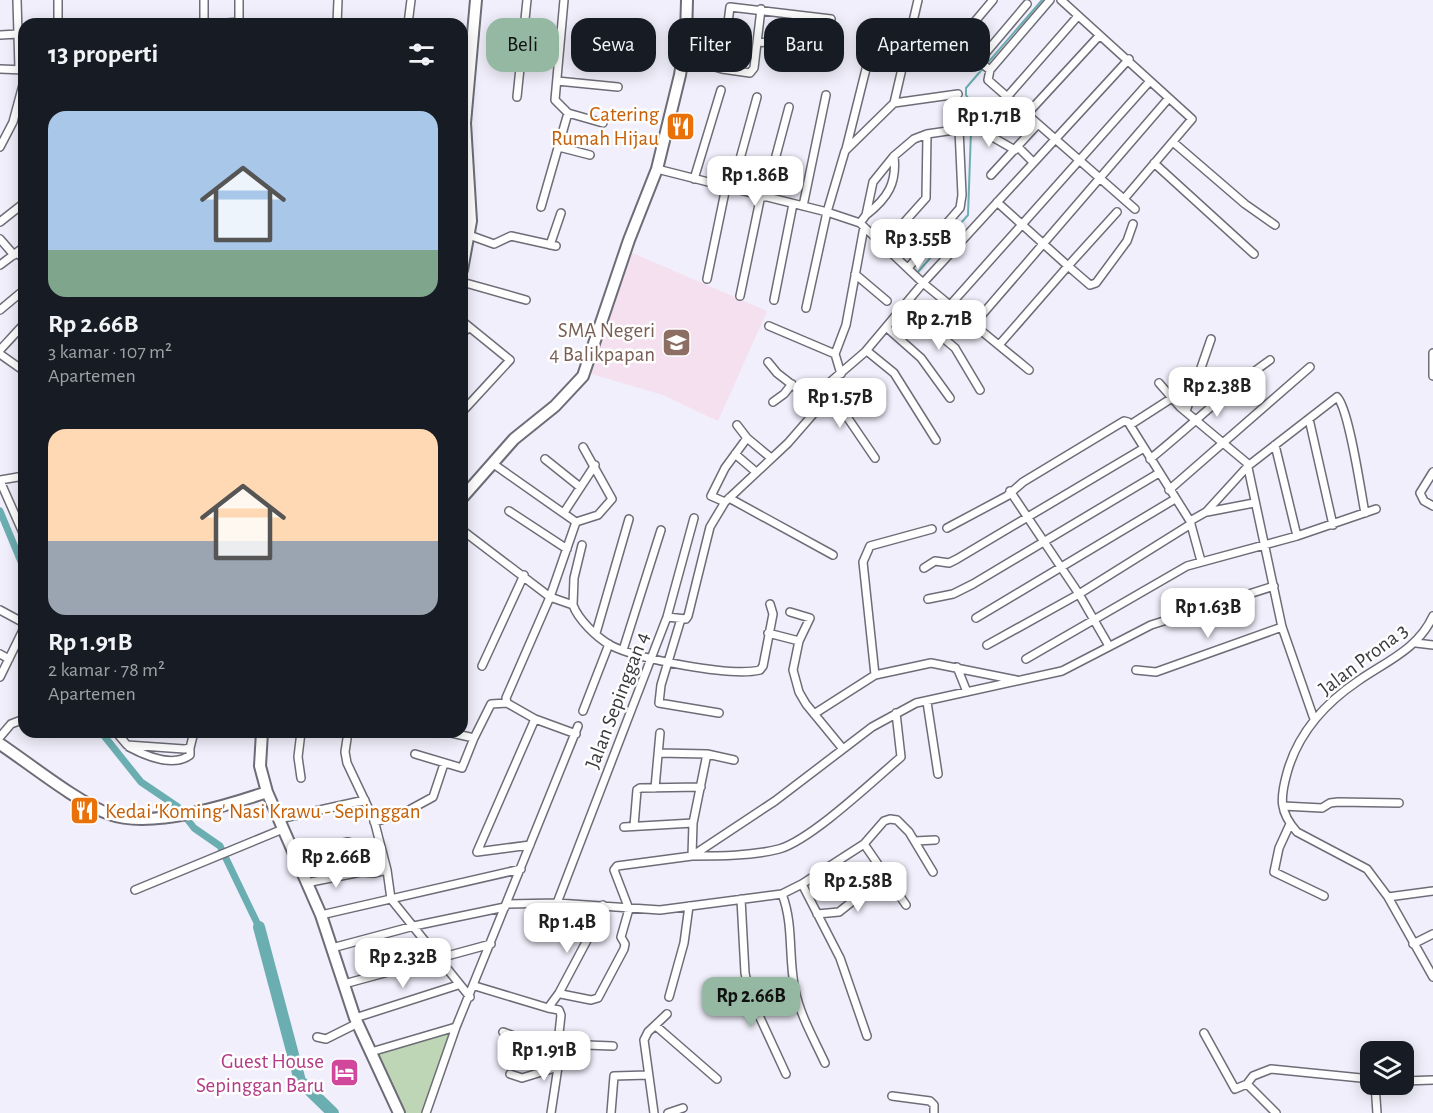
<!DOCTYPE html>
<html lang="id">
<head>
<meta charset="utf-8">
<style>
	body { margin:0; font-family:"Alegreya Sans",sans-serif; background:#242831; color:#f1f3f6; height:100vh; display:flex; flex-direction:column; font-size:22px; white-space:nowrap }
	* { box-sizing:border-box; margin:0 }
	p { font-size:20px; color:#9ea1a6 }
	.icon { flex:none; width:33px; height:33px; fill:none; stroke:currentColor; stroke-width:2; stroke-linecap:round; stroke-linejoin:round }
	.map { position:relative; flex:1; overflow:hidden }
	.panel { position:absolute; left:18px; top:18px; width:450px; height:720px; display:flex; flex-direction:column; background:#171b24; border-radius:18px; box-shadow:0 3px 15px #0003 }
	.panel>* { flex:none }
	.hud { position:absolute; left:486px; top:18px; width:570px; height:54px; display:flex; gap:12px }
	.fabs { position:absolute; left:1360px; top:1041px; display:grid; gap:12px }
	.fabs a { display:grid; place-items:center; width:54px; height:54px; border-radius:12px; background:#171b24; box-shadow:0 3px 15px #0003; font-size:30px }
	.price { position:absolute; translate:-50% -51px; padding:0 14px; border-radius:12px; background:#fff; color:#222; font-size:20px; line-height:39px; filter:drop-shadow(0 2px 3px #0008) }
	.price::after { content:''; position:absolute; left:50%; top:36px; width:18px; height:14px; margin-left:-9px; background:inherit; clip-path:polygon(0 0,100% 0,50% 100%) }
	.price.on { background:#95b8a3; color:#111 }
	ul { padding:0; list-style:none }
	li { display:grid; align-content:center; gap:12px; height:318px; padding:0 30px }
	li span { display:grid; place-items:center; height:186px; border-radius:18px; color:#555 }
	li>.icon { margin-inline-start:auto }
	span .icon { width:108px; height:108px; fill:#fffc; stroke-width:1 }
	li b { font-size:26px }
	h2 { display:flex; justify-content:space-between; align-items:center; height:72px; padding:0 30px; font-size:26px }
	.chip { padding:0 21px; border-radius:18px; background:#171b24; box-shadow:0 3px 15px #0003; font-size:21px; line-height:54px }
	.chip.on { background:#95b8a3; color:#111 }
	.map>svg:first-child { display:block }
</style>
</head>
<body>
<div class="map">
<svg width="1433" height="1113" viewBox="0 0 1433 1113">
	<rect width="100%" height="100%" fill="#f0effb"/>
	<path fill="#f4e0ef" d="M628,251L767,311L718,421L663,395L588,373Z"/>
	<path fill="#bed6b5" d="M450,1032L422,1113H402L375,1054Z"/>
	<g fill="none" stroke-linecap="round" stroke-linejoin="round">
		<path stroke="#6baeb1" stroke-width="2" d="M971,125L973,105L966,95V88L1042,0
			M918,272L968,215L971,131"/>
		<path stroke="#6baeb1" stroke-width="7" d="M0,511L24,569
			M101,732L141,782L178,807L194,828L220,846L259,927"/>
		<path stroke="#6baeb1" stroke-width="12" d="M259,927L300,1081L333,1113"/>
		<defs>
			<path id="street" d="M17,0L19,69
				M58,0V24
				M204,0V24
				M239,0V24
				M564,0L555,100L568,113L603,123
				M1050,0L990,70L988,80L1135,209
				M1061,0L1192,119L1124,199
				M215,24L239,22
				M337,24L338,0
				M408,24L411,0
				M966,32L993,0
				M0,35L18,34
				M971,42L973,57L990,70
				M462,51H471
				M683,58L722,69L730,7L831,19L825,46L757,42
				M978,62L1027,4
				M0,69L24,70
				M722,69L750,73L754,68L761,9
				M557,81L618,87
				M517,97L527,0
				M1007,97L1078,16
				M894,103L918,0
				M1027,114L1099,36
				M1173,142L1245,204L1275,225
				M0,147L13,122L24,81
				M559,147L590,155
				M1018,147L1033,162
				M846,149L870,53
				M1154,163L1254,254
				M657,169L827,212L860,223L923,283L1029,370
				M991,175L1038,124
				M694,179L721,90
				M732,188L757,97
				M765,197L789,107
				M997,202L1068,266L999,345
				M803,206L826,95
				M541,207L568,113
				M1117,212L1068,266L1090,285L1096,283L1127,241L1133,224
				M866,215C888,198 897,183 894,156
				M0,222L24,203
				M860,223L866,215L873,182L894,156L914,139L927,134L975,127L1015,150
				M469,235L494,244L511,236L556,246
				M0,239L14,255
				M550,245L561,213
				M883,246L926,198L927,134
				M17,253L24,259
				M0,265L24,247
				M908,268L960,208L962,195L959,129
				M855,274L887,301
				M707,279L726,187
				M462,282L526,300
				M740,296L761,195
				M774,300L793,204
				M951,304L1150,81
				M905,306L955,348L980,390
				M806,308L827,212L845,151L894,103L958,94
				M0,310L24,290
				M462,321L510,360L462,412
				M974,324L1168,99
				M769,326L835,354
				M886,327L921,358L950,398
				M462,334L469,327
				M0,350L24,324
				M867,351L894,373L936,440
				M1433,353V376
				M0,354L24,371
				M768,362L777,373L818,405
				M841,374L835,354L846,325L864,227
				M1159,383L1180,407L1247,463L1282,627L1314,719
				M826,386L875,458
				M773,402L784,394L792,384
				M1186,411L1211,339
				M1309,419L1333,525
				M737,425L747,438L771,458
				M1130,425L1172,398
				M1275,445L1297,536
				M583,447L612,499L598,515L576,522L550,597L573,605C578,619 596,637 610,645C637,659 731,677 760,670L763,666L773,614L770,604
				M735,454L756,472
				M545,459L580,487
				M1150,459C1191,426 1227,390 1270,360
				M492,463L576,522
				M1433,472L1420,493L1424,501L1433,506
				M0,480L24,476
				M0,481L24,535
				M1169,490L1310,367
				M1010,491L1079,594L1109,646
				M729,498L833,555
				M725,502L711,496L725,468L747,438
				M509,511L567,549
				M565,511L595,465
				M1207,512L1254,503
				M1190,521L1206,512L1248,466L1337,397C1349,408 1361,493 1365,513
				M947,528L1007,496L1023,482L1124,421L1128,422L1190,521L1201,561
				M462,530L550,597L506,698L507,703L535,719L576,734
				M924,568L935,561L949,563L957,559L1144,448
				M928,599L953,594L973,584L1159,473
				M573,605L574,578L582,545
				M0,610L24,623
				M790,612L810,618L799,641L793,670L799,692L806,704L843,749
				M1433,616C1418,649 1387,661 1358,681C1324,704 1298,733 1287,773C1280,798 1279,812 1297,832L1367,869L1388,897L1433,977
				M667,617L686,619L688,616L710,527L725,502L788,443L815,412L829,383L865,352L923,283L1129,59
				M976,618L1175,499
				M681,619L661,685L659,703L719,713
				M596,633L629,519
				M768,633L799,641
				M1416,643L1433,645
				M987,645L1079,594L1191,524
				M623,650L661,530
				M0,654L9,659
				M1026,659L1187,566L1297,536L1376,509
				M482,666L524,575
				M957,667L967,692
				M1136,670L1156,672L1282,627
				M875,675L931,663L1016,680
				M0,677L24,628
				M927,702L938,774
				M583,711L609,644
				M814,714L875,675L863,562L870,546L932,529
				M116,732L127,745L184,749L190,748L194,732
				M301,732L298,757L301,778
				M348,732L345,752L347,763L374,820L387,870L391,899L470,997
				M447,732L474,738L491,704L507,703
				M0,737L11,724L24,719
				M129,747C146,756 173,768 190,755V748
				M659,753L707,754L734,760
				M415,754L462,768L474,738
				M707,754L693,823L692,856C719,856 752,856 779,849C811,840 874,780 901,757L896,713
				M655,788L660,733
				M1283,806L1322,808L1330,803L1338,802L1399,803
				M279,819L365,800
				M374,822L400,815L433,797L444,764
				M1290,824L1279,848L1274,872L1324,896
				M634,826L637,790L640,788L701,787
				M624,827L693,823
				M915,841L935,840
				M864,844L906,905
				M530,845L477,852L535,719
				M295,853L348,842L353,844L361,872L375,873L387,870
				M306,883L361,872
				M802,884L840,958L867,1036
				M135,890L283,829
				M782,894C794,925 788,957 795,990C800,1015 814,1039 825,1063
				M1388,897L1433,891
				M741,899L745,973L750,996L786,1074
				M557,903L667,617L694,518
				M508,904L557,903L660,910L782,894L802,884L864,844L884,821L890,819L897,820L909,832L933,872
				M603,905L593,929L559,993L561,994L591,1000L598,998L624,949L625,944L621,937L629,909L614,870L617,866L692,856L775,801L872,727L916,703L1062,671L1151,625L1274,586
				M817,914L839,912L884,876
				M321,915L521,869
				M1413,944L1433,934
				M332,948L414,926L505,907
				M344,984L491,944
				M475,986L548,1008L559,993
				M669,997L684,943L689,906
				M548,1008L559,1010L561,1015L557,1052L558,1067L551,1113
				M355,1018L458,985
				M656,1026L717,1079
				M503,1032L557,1052
				M1204,1033L1235,1089L1247,1084L1253,1076L1271,1069L1371,1079
				M317,1037L326,1039L358,1023
				M559,1044L613,1046
				M371,1052L456,1027
				M510,1074L522,1078L558,1067
				M1404,1081L1433,1080
				M1247,1084L1276,1113
				M1375,1084L1377,1113
				M892,1096L930,1101L934,1105V1113
				M426,1113L456,1027L578,726
				M611,1113L614,1076L648,1075
				M654,1113L644,1040L648,1032L667,1014
				M668,1113L683,1108"/>
			<path id="secondary" d="M462,270L471,221L465,123L476,0
				M462,498L514,439L555,406L583,376L629,240L657,169L680,75L686,36L687,0
				M262,732L260,766L267,792L321,915L355,1018L399,1113
				M0,744C30,764 77,802 109,814C150,829 226,806 267,792"/>
		</defs>
		<use href="#street" stroke="#6d6d77" stroke-width="10"/>
		<use href="#secondary" stroke="#6d6d77" stroke-width="14"/>
		<use href="#street" stroke="#fff" stroke-width="7"/>
		<use href="#secondary" stroke="#fff" stroke-width="10"/>
	</g>
	<defs>
		<symbol id="restaurant-square" viewBox="-11 -11 22 22"><rect x="-9" y="-9" width="18" height="18" rx="4" fill="#e8710a" stroke="#fefefe"/><path d="M-5-6h1v4h1v-4h1v4h1v-4h1v5L-1.5 .5V6h-2V.5L-5-1ZM5-6V6H3V1.5H1.5Q1.5-4 5-6Z" fill="#fff"/></symbol>
		<symbol id="school-square" viewBox="-11 -11 22 22"><rect x="-9" y="-9" width="18" height="18" rx="4" fill="#8d6e63" stroke="#fefefe"/><path d="M0-5L7-2L0 1L-7-2ZM-4 1L0 2.5L4 1V4Q0 6-4 4Z" fill="#fff"/></symbol>
		<symbol id="hotel-square" viewBox="-11 -11 22 22"><rect x="-9" y="-9" width="18" height="18" rx="4" fill="#d1479c" stroke="#fefefe"/><path d="M-6-4.5h1.5V1H6V5H4.5V3h-9V5H-6ZM-4 0a1.8 1.8 0 1 1 3.6 0ZM.5 0V-2.5h3Q6-2.5 6 0Z" fill="#fff"/></symbol>
	</defs>
	<g fill-rule="evenodd">
		<use href="#restaurant-square" x="664" y="110" width="33" height="33"/>
		<use href="#school-square" x="660" y="326" width="33" height="33"/>
		<use href="#restaurant-square" x="68" y="794" width="33" height="33"/>
		<use href="#hotel-square" x="328" y="1056" width="33" height="33"/>
	</g>
	<g text-anchor="middle" stroke-width="5" stroke-linejoin="round" paint-order="stroke">
		<g font-size="21" fill="#c56008" stroke="#fefefe" text-anchor="end">
			<text x="659" y="121">Catering<tspan x="659" dy="24">Rumah Hijau</tspan></text>
			<text x="105" y="818" text-anchor="start">Kedai 'Koming' Nasi Krawu - Sepinggan</text>
		</g>
		<g font-size="21" fill="#785e54" stroke="#fefefe" text-anchor="end">
			<text x="655" y="337">SMA Negeri<tspan x="655" dy="24">4 Balikpapan</tspan></text>
		</g>
		<g font-size="21" fill="#3a3a3f" stroke="#fefefe">
			<text transform="translate(1363 659) rotate(-37)" y="7">Jalan Prona 3</text>
			<text transform="translate(617 700) rotate(-69)" y="7">Jalan Sepinggan 4</text>
		</g>
		<g font-size="21" fill="#b23c85" stroke="#fefefe" text-anchor="end">
			<text x="324" y="1068">Guest House<tspan x="324" dy="24">Sepinggan Baru</tspan></text>
		</g>
	</g>
</svg>
<div class="fabs">
<a><svg class="icon" aria-label="layers" viewBox="0 0 24 24"><path d="M12 4l9 5-9 5-9-5zM3 14l9 5 9-5"/></svg></a>
</div>
<b class="price" style="left:989px;top:148px">Rp 1.71B</b>
<b class="price" style="left:755px;top:207px">Rp 1.86B</b>
<b class="price" style="left:918px;top:270px">Rp 3.55B</b>
<b class="price" style="left:939px;top:351px">Rp 2.71B</b>
<b class="price" style="left:1217px;top:418px">Rp 2.38B</b>
<b class="price" style="left:840px;top:429px">Rp 1.57B</b>
<b class="price" style="left:1208px;top:639px">Rp 1.63B</b>
<b class="price" style="left:336px;top:889px">Rp 2.66B</b>
<b class="price" style="left:858px;top:913px">Rp 2.58B</b>
<b class="price" style="left:567px;top:954px">Rp 1.4B</b>
<b class="price" style="left:403px;top:989px">Rp 2.32B</b>
<b class="price on" style="left:751px;top:1028px">Rp 2.66B</b>
<b class="price" style="left:544px;top:1082px">Rp 1.91B</b>
<div class="hud">
<a class="chip on">Beli</a>
<a class="chip">Sewa</a>
<a class="chip">Filter</a>
<a class="chip">Baru</a>
<a class="chip">Apartemen</a>
</div>
<section class="panel">
<h2>13 properti<svg class="icon" aria-label="filters" viewBox="0 0 24 24"><path d="M4 7h16M4 17h16"/><circle cx="9" cy="7" r="2"/><circle cx="15" cy="17" r="2"/></svg></h2>
<ul>
<li><span style="background:linear-gradient(#a9c7e8 75%,#7fa58c 0)"><svg class="icon" aria-label="home" viewBox="0 0 24 24"><path d="M3 11l9-7 9 7M6 9v11h12V9"/></svg></span><div><b>Rp 2.66B</b><p>3 kamar · 107 m²</p><p>Apartemen</p></div></li>
<li><span style="background:linear-gradient(#ffd9b3 60%,#9aa5b1 0)"><svg class="icon" aria-label="home" viewBox="0 0 24 24"><path d="M3 11l9-7 9 7M6 9v11h12V9"/></svg></span><div><b>Rp 1.91B</b><p>2 kamar · 78 m²</p><p>Apartemen</p></div></li>
</ul>
</section>
</div>
</body>
</html>
